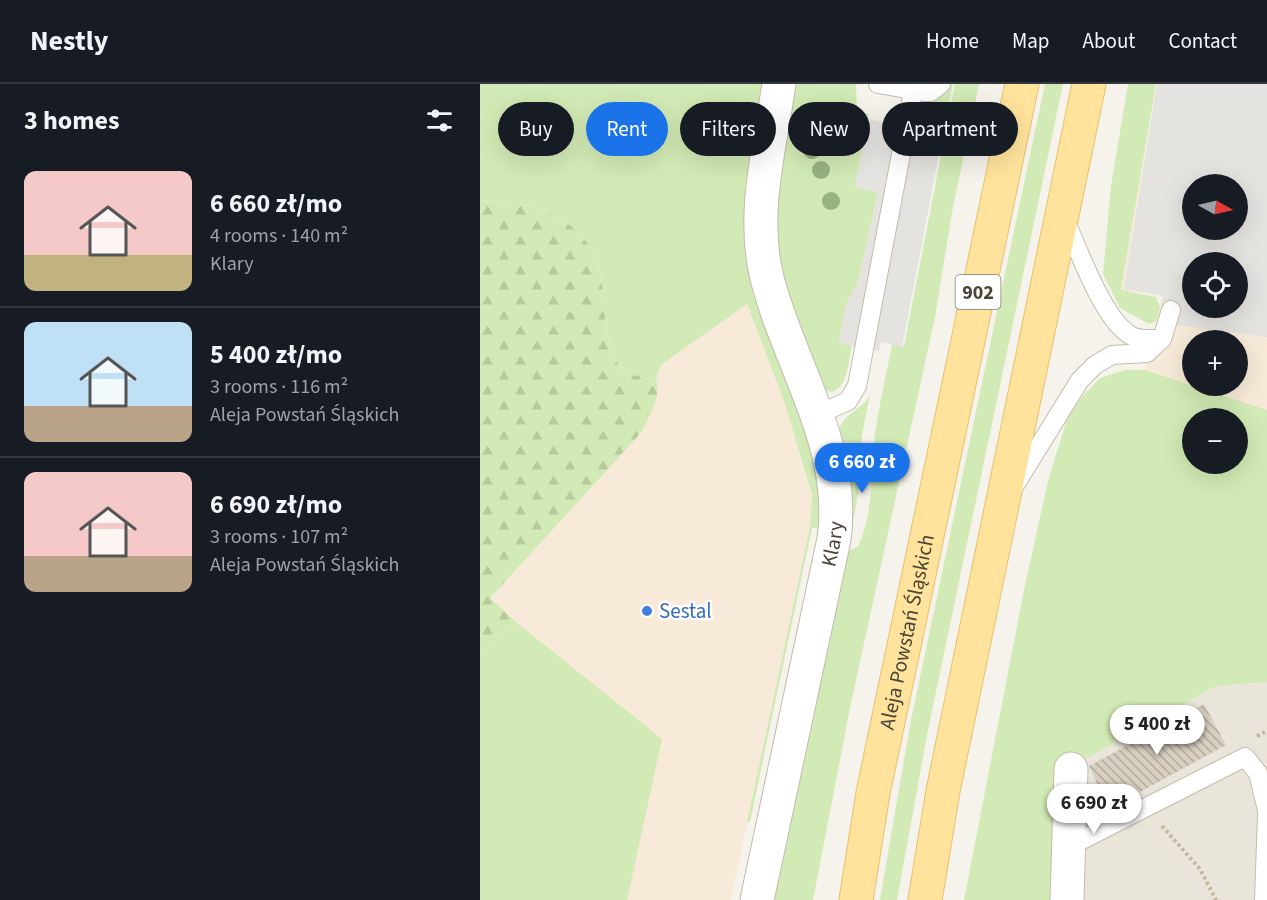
<!DOCTYPE html>
<html lang="en">
<head>
<meta charset="utf-8">
<style>
	body { margin:0; font-family:"Source Sans 3",sans-serif; background:#242831; color:#f1f3f6; height:100vh; display:flex; flex-direction:column; font-size:22px; white-space:nowrap }
	* { box-sizing:border-box; margin:0 }
	p { font-size:20px; color:#9ea1a6 }
	.icon { flex:none; width:33px; height:33px; fill:none; stroke:currentColor; stroke-width:2; stroke-linecap:round; stroke-linejoin:round }
	.map { position:relative; flex:1; overflow:hidden }
	.drawer { display:flex; flex-direction:column; background:#171b24; width:480px }
	.drawer>* { flex:none }
	.banner { position:absolute; left:18px; top:18px; width:570px; height:54px; display:flex; gap:12px }
	.needle { width:39px; rotate:98deg }
	.buttons { position:absolute; left:702px; top:90px; display:grid; gap:12px }
	.buttons a { display:grid; place-items:center; width:66px; height:66px; border-radius:50%; background:#171b24; box-shadow:0 6px 24px #0002; font-size:30px }
	.price { position:absolute; translate:-50% -51px; padding:0 14px; border-radius:21px; background:#fff; color:#222; font-size:20px; line-height:39px; filter:drop-shadow(0 2px 3px #0008) }
	.price::after { content:''; position:absolute; left:50%; top:36px; width:18px; height:14px; margin-left:-9px; background:inherit; clip-path:polygon(0 0,100% 0,50% 100%) }
	.price.on { background:#1a73e8; color:#fff }
	ul { padding:0; list-style:none }
	li { display:flex; align-items:center; gap:18px; height:150px; padding:0 24px }
	li+li { border-top:2px solid #363941 }
	li span { display:grid; place-items:center; flex:none; width:168px; height:120px; border-radius:12px; color:#555 }
	li>.icon { margin-inline-start:auto }
	span .icon { width:72px; height:72px; fill:#fffc; stroke-width:1 }
	li b { font-size:26px }
	h2 { display:flex; justify-content:space-between; align-items:center; height:72px; padding:0 24px; font-size:26px }
	.chip { padding:0 21px; border-radius:27px; background:#171b24; box-shadow:0 6px 24px #0002; font-size:21px; line-height:54px }
	.chip.on { background:#1a73e8; color:#fff }
	header { display:flex; align-items:center; gap:36px; box-sizing:border-box; height:84px; padding:0 30px; background:#171b24; border-bottom:2px solid #363941 }
	header strong { font-size:28px }
	nav { display:flex; gap:33px; margin-inline-start:auto; font-size:21px }
	main { display:flex; flex:1; min-height:0 }
	.map>svg:first-child { display:block }
</style>
</head>
<body>
<header>
<strong>Nestly</strong>
<nav><a>Home</a><a>Map</a><a>About</a><a>Contact</a></nav>
</header>
<main>
<section class="drawer">
<h2>3 homes<svg class="icon" aria-label="filters" viewBox="0 0 24 24"><path d="M4 7h16M4 17h16"/><circle cx="9" cy="7" r="2"/><circle cx="15" cy="17" r="2"/></svg></h2>
<ul>
<li><span style="background:linear-gradient(#f6c9c9 70%,#c2b280 0)"><svg class="icon" aria-label="home" viewBox="0 0 24 24"><path d="M3 11l9-7 9 7M6 9v11h12V9"/></svg></span><div><b>6 660 zł/mo</b><p>4 rooms · 140 m²</p><p>Klary</p></div></li>
<li><span style="background:linear-gradient(#bfe0f5 70%,#b9a48a 0)"><svg class="icon" aria-label="home" viewBox="0 0 24 24"><path d="M3 11l9-7 9 7M6 9v11h12V9"/></svg></span><div><b>5 400 zł/mo</b><p>3 rooms · 116 m²</p><p>Aleja Powstań Śląskich</p></div></li>
<li><span style="background:linear-gradient(#f6c9c9 70%,#b9a48a 0)"><svg class="icon" aria-label="home" viewBox="0 0 24 24"><path d="M3 11l9-7 9 7M6 9v11h12V9"/></svg></span><div><b>6 690 zł/mo</b><p>3 rooms · 107 m²</p><p>Aleja Powstań Śląskich</p></div></li>
</ul>
</section>
<div class="map">
<svg width="787" height="816" viewBox="0 0 787 816">
	<defs>
		<pattern id="forest-firs" width="22" height="20" patternUnits="userSpaceOnUse" patternTransform="scale(1.5)"><rect width="22" height="20" fill="#d2eab5"/><path d="M5 1l3.5 6h-7zM16 11l3.5 6h-7z" fill="#b6ca9c"/></pattern>
		<pattern id="building-back-hatch" width="6" height="6" patternUnits="userSpaceOnUse" patternTransform="scale(1.5)"><rect width="6" height="6" fill="#d8cfc1"/><path d="M-1 5l2 2M0 0l6 6M5-1l2 2" fill="none" stroke="#b1aa9e"/></pattern>
	</defs>
	<rect width="100%" height="100%" fill="#f6f3ec"/>
	<path fill="#eae5da" d="M787,598V816H598L600,678L736,602Z"/>
	<path fill="#f7ead8" fill-rule="evenodd" d="M677,0H787V326L665,286L682,212L641,206ZM712,100H758V146H712ZM712,178H758V224H712ZM712,256H758V302H712Z
		M267,220L304,317L332,410L330,443L251,816H0V571L36,539L9,514L160,350L178,300L176,295L181,281Z"/>
	<path fill="#d2eab5" fill-rule="evenodd" d="M0,0H285L272,86L337,375L342,444H332L270,738H267L330,443L332,410L304,317L267,220L181,281L176,295L147,290C143,284 136,278 133,272C122,245 126,212 119,185C107,133 47,115 0,118Z
		M312,0H376L377,28L389,30L375,103L398,108L378,199L366,221L359,259L372,262C368,277 369,302 352,308L343,306L304,199L295,155L299,85Z
		M469,0H473L466,34L445,30L447,20Z
		M475,0H499L473,123L455,233L370,624L333,816H291L366,467L378,463C393,430 391,392 394,357C398,325 406,293 412,260L424,262Z
		M565,0H583L448,646L417,816H400L430,641Z
		M648,0H676L641,206L676,213L680,224L676,237L669,240L640,224L623,190L631,102Z
		M645,286H665L787,326V598L736,602L600,678L575,816H484L544,506L568,397L590,325L620,294ZM712,334H758V380H712Z
		M390,311L382,351V389L371,448L359,347C362,330 381,327 390,311Z
		M37,539L182,655L147,816H0V571Z"/>
	<path fill="url(#forest-firs)" d="M0,118C47,115 107,133 119,185C126,212 122,245 133,272C136,278 143,285 147,290L176,295C182,311 168,336 160,350L10,514L37,539L0,571Z"/>
	<path fill="#e5e3e0" fill-rule="evenodd" d="M677,0H787V253L680,239L683,212L644,205ZM712,100H758V146H712ZM712,178H758V224H712Z
		M413,25L466,34L422,263L401,258L399,267L359,259L366,220L378,199L398,108L375,103L388,35L411,39Z"/>
	<path fill="url(#building-back-hatch)" d="M724,620L746,661L629,725L609,682Z"/>
	<g fill="none" stroke-linecap="round" stroke-linejoin="round">
		<defs>
			<path id="lane" d="M398,0L444,8H451L461,0
				M584,134C598,163 624,241 654,253C662,256 673,255 682,255L691,226
				M337,331L368,317L377,302L433,7
				M535,401L600,296L615,281L632,271L667,269L682,255
				M588,763L765,673L778,689L787,726
				M784,816L787,730"/>
			<g id="street">
				<path id="s1" d="M277,816L354,455C367,361 309,281 287,194C271,130 290,63 299,0"/>
				<path d="M587,816L591,685"/>
			</g>
			<g id="primary">
				<path id="s2" d="M376,816L393,709L542,0"/>
				<path d="M445,816L463,707L609,0"/>
			</g>
		</defs>
		<use href="#lane" stroke="#c2bbae" stroke-width="20"/>
		<use href="#street" stroke="#c2bbae" stroke-width="35"/>
		<use href="#primary" stroke="#e6c16a" stroke-width="35"/>
		<path stroke="#c4b79f" stroke-width="4" stroke-dasharray="3 3" stroke-linecap="butt" d="M777,652L787,647
			M682,742L720,785L736,816"/>
		<use href="#lane" stroke="#fff" stroke-width="18"/>
		<use href="#street" stroke="#fff" stroke-width="33"/>
		<use href="#primary" stroke="#ffe39c" stroke-width="33"/>
	</g>
	<g fill="#97b381">
		<circle cx="342" cy="44" r="9"/>
		<circle cx="332" cy="66" r="9"/>
		<circle cx="341" cy="86" r="9"/>
		<circle cx="351" cy="117" r="9"/>
	</g>
	<circle fill="#3f7fe0" stroke="#fff" stroke-width="2" cx="167" cy="527" r="6"/>
	<g text-anchor="middle" stroke-width="5" stroke-linejoin="round" paint-order="stroke">
		<rect fill="#fff" stroke="#817c74" stroke-width="1.5" x="475.5" y="191" width="45" height="34" rx="4.5"/>
		<g font-size="20" font-weight="bold" fill="#4b4439">
			<text x="498" y="215">902</text>
		</g>
		<g font-size="21" fill="#4b4439" stroke="#fff">
			<text dy="7" stroke="none"><textPath href="#s1" startOffset="364">Klary</textPath></text>
			<text dy="7" stroke="none"><textPath href="#s2" startOffset="273">Aleja Powstań Śląskich</textPath></text>
		</g>
		<g font-size="21" fill="#366cbe" stroke="#fff" text-anchor="start">
			<text x="179" y="534">Sestal</text>
		</g>
	</g>
</svg>
<div class="buttons">
<a><svg class="needle" viewBox="-14 -14 28 28"><path d="M0-13l5 13h-10z" fill="#e53935"/><path d="M0 13l5-13h-10z" fill="#9ea1a6"/></svg></a>
<a><svg class="icon" aria-label="locate" viewBox="0 0 24 24"><circle cx="12" cy="12" r="6"/><path d="M12 2v4M12 18v4M2 12h4M18 12h4"/></svg></a>
<a>+</a>
<a>−</a>
</div>
<b class="price on" style="left:382px;top:410px">6 660 zł</b>
<b class="price" style="left:677px;top:672px">5 400 zł</b>
<b class="price" style="left:614px;top:751px">6 690 zł</b>
<div class="banner">
<a class="chip">Buy</a>
<a class="chip on">Rent</a>
<a class="chip">Filters</a>
<a class="chip">New</a>
<a class="chip">Apartment</a>
</div>
</div>
</main>
</body>
</html>
